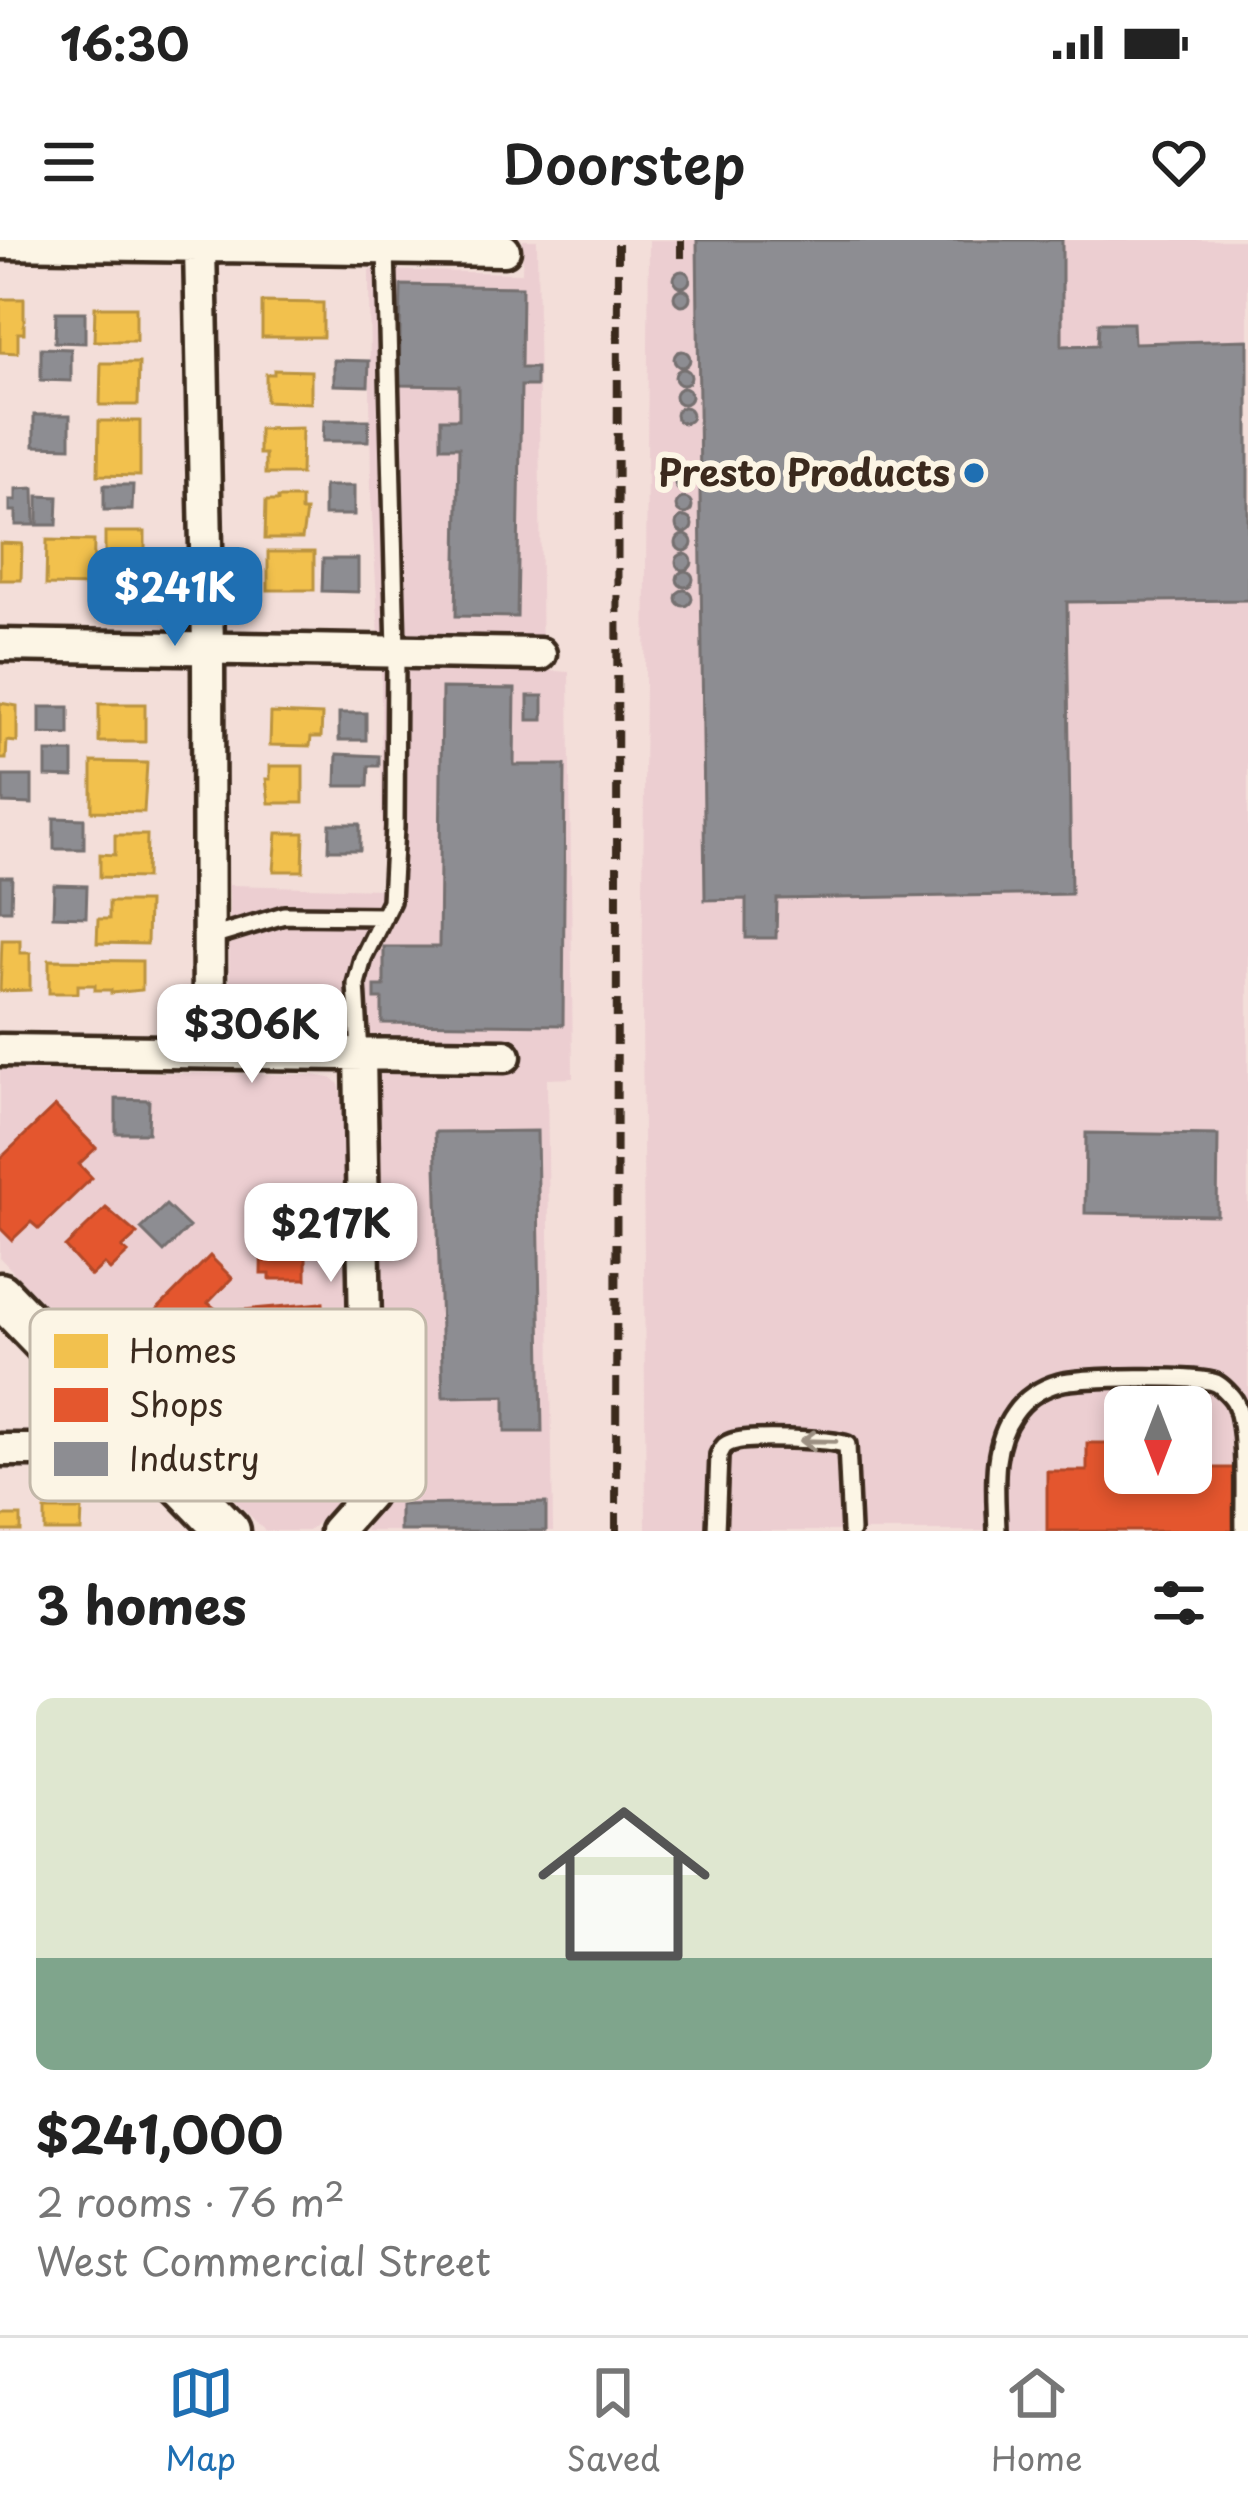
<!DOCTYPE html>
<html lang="en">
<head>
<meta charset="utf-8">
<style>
	body { margin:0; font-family:"Playpen Sans",sans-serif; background:#f2f2f2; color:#222; height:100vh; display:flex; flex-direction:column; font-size:45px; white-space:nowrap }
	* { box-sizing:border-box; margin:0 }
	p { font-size:39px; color:#767676 }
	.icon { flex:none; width:66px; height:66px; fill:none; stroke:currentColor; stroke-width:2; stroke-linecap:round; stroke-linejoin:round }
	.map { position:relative; height:1291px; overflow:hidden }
	.sheet { display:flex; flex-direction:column; background:#fff; flex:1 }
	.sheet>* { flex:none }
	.needle { width:78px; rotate:180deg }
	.buttons { position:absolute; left:1104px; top:1146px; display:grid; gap:24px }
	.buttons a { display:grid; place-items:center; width:108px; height:108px; border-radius:18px; background:#fff; box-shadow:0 6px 18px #0003; font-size:60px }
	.price { position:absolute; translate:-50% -102px; padding:0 27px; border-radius:24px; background:#fff; color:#222; font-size:39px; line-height:78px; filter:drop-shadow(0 3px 6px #0008) }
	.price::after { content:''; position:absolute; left:50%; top:72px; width:36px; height:27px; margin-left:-18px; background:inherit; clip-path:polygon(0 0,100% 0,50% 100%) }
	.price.active { background:#1f6fb2; color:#fff }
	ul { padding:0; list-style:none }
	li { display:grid; align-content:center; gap:24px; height:636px; padding:0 36px }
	li span { display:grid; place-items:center; height:372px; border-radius:18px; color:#555 }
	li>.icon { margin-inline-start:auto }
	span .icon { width:216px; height:216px; fill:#fffc; stroke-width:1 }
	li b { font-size:51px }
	h2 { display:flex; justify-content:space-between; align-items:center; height:144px; padding:0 36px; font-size:51px }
	.status { display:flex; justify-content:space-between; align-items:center; height:84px; padding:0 60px; background:#fff; direction:ltr }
	.status svg { height:33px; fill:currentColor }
	header { display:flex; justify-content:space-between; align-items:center; height:156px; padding:0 36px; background:#fff; font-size:54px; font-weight:600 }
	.tabs { display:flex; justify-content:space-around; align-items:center; height:168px; border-top:3px solid #e0e0e0; background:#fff; font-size:33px; color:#767676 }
	.tabs a { display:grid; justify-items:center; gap:6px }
	.tabs .active { color:#1f6fb2 }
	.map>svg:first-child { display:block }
</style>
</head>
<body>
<div class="status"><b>16:30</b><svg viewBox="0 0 49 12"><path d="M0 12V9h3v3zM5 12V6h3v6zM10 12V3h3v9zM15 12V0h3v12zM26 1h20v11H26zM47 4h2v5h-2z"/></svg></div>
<header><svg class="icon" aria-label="menu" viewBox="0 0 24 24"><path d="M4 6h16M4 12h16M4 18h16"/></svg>Doorstep<svg class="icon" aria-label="heart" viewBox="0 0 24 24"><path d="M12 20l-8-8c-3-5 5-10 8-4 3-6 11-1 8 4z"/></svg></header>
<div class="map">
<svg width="1248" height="1291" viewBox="0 0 1248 1291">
	<rect width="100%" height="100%" fill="#f3ded9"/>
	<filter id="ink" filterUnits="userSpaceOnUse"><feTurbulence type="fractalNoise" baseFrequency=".00833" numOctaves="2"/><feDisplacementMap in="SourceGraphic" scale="24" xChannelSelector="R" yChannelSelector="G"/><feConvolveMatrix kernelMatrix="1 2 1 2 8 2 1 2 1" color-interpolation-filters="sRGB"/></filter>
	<g filter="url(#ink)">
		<path fill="#ecced1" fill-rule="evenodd" d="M523,0H537L542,430L569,432L573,838L547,839L553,1291H365L386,1247L379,797L263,795L237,790L230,772L229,645L382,649L381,431L371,255L369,30L522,33Z
			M649,0H1248V1291H646L642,769ZM1125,1167H1191V1233H1125Z
			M0,830L314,835L334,839L339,844L342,857L348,1247L341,1262L308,1291H265L0,1018Z"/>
		<path fill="#f2c14e" stroke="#bb9440" stroke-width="3" d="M0,59H24V93H18V113L0,112Z
			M262,62L323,63V97H262Z
			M95,67H136V101H94Z
			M101,123H139L138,165H100Z
			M274,130L311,131V163L266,161V134H274Z
			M99,181H140V236L98,235Z
			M302,188L301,234H265V214H259V189Z
			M278,258H301V271H306L302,299H265L266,261H278Z
			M105,292H145V348H105Z
			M47,300L94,301L93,346L46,345Z
			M0,303L22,304L21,340H0Z
			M268,312H314V350H268Z
			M0,463L17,466V502L7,501L6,519H0Z
			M99,464H145V502H99Z
			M271,473L322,475L321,497H311L310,506L270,505Z
			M92,522L147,523L144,572L92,571Z
			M270,526H303V563H269L266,539H270Z
			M277,593H304L303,631H274Z
			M115,595H147L146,638L100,637V614L115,615Z
			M109,662H148L147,704L97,703L98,679H109Z
			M2,700H20V713H30V750L0,751Z
			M49,720L142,721V750L111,753V750H95V745H78V753H49Z
			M45,1270H82L81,1291H45Z
			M0,1276H21V1291H0Z"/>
		<path fill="#e4572e" stroke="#b14a29" stroke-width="3" d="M55,866L96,908L79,924L92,938L39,989L31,982L12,1000L0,988V919Z
			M106,968L137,994L122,1008L128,1013L110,1030L104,1024L91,1036L65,1007Z
			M271,979H306V1039H270V1034H261L262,982H271Z
			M210,1016L232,1038L208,1063L239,1087L234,1092L283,1140L268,1156L293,1179L263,1210L204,1154L199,1160L153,1115L167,1101L146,1081Z
			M323,1063L325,1090L260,1095L242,1070Z
			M1087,1203H1125V1233H1191V1228H1233V1291H1047V1231H1087Z"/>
		<path fill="#8d8d92" stroke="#746f6f" stroke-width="3" d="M697,0H1062V106L1098,105L1099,83H1133L1134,103L1248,100V360L1067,362L1071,654L777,659L776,698H746V659L705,660Z
			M674 39a8 8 0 1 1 16 0a8 8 0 1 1-16 0Z
			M401,45L522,47L521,128H536V146H521L517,377L456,376L459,207H441V179H459V146L399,145Z
			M674 57a8 8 0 1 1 16 0a8 8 0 1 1-16 0Z
			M56,72H85V103L55,102Z
			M41,108L71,109V141L41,140Z
			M674 119a8 8 0 1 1 16 0a8 8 0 1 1-16 0Z
			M334,120L369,121L368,146L334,145Z
			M675 137a8 8 0 1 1 16 0a8 8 0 1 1-16 0Z
			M675 156a8 8 0 1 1 16 0a8 8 0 1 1-16 0Z
			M676 175a8 8 0 1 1 16 0a8 8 0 1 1-16 0Z
			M34,175H70V207L34,206Z
			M324,180H369L368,201H323Z
			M675 243a8 8 0 1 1 16 0a8 8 0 1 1-16 0Z
			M104,245H133L132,270H104Z
			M324,246H354V275H324Z
			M34,248L35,285H16V271H10V260H16V249Z
			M38,256L58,257L57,285H38Z
			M676 266a8 8 0 1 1 16 0a8 8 0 1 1-16 0Z
			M676 285a8 8 0 1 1 16 0a8 8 0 1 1-16 0Z
			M676 303a8 8 0 1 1 16 0a8 8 0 1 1-16 0Z
			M676 322a8 8 0 1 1 16 0a8 8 0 1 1-16 0Z
			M323,319H358V352L322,351Z
			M677 339a8 8 0 1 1 16 0a8 8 0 1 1-16 0Z
			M676 358a8 8 0 1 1 16 0a8 8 0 1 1-16 0Z
			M442,448L515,449L514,525H565L563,785L382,783V759H375V746H384V707H439Z
			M528,456H543V480H528Z
			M40,467H69V495L40,494Z
			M339,473H366V500H339Z
			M46,512H73V537L46,536Z
			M337,514L379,516V526H369L368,546H336Z
			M3,536H32V564L3,563Z
			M54,578L84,579V609H54Z
			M330,584H360V610H329Z
			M0,637H12L11,670H0Z
			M54,645L87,646L86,677L53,676Z
			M116,859L149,860L148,893H116Z
			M537,891L542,1192H505V1156L443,1157L435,892Z
			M1086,893L1218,895L1217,975L1085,973Z
			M166,965L189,987L164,1012L141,989Z
			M546,1263V1291H400V1265Z"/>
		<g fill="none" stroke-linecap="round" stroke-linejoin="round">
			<defs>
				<path id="lane" d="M208,698L284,675L384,676
					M360,814L356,744L363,718L391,661L395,587L396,411L386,8
					M716,1291L719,1215C723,1208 723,1205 732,1202C748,1196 832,1199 847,1205L851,1291
					M997,1291C996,1252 990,1207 1014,1174C1024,1159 1041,1148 1059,1143C1079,1137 1197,1135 1216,1143C1222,1146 1232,1156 1235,1162C1248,1190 1243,1258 1244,1291"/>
				<path id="street" d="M0,3L504,10
					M200,6L208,408L209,812
					M0,405L540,414
					M0,810L505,816
					M0,1210H148
					M336,1291L368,1255L360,814"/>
				<path id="secondary" d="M0,1055L228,1291"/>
			</defs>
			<use href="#lane" stroke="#3b2a1e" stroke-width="24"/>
			<use href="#street" stroke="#3b2a1e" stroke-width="39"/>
			<use href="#secondary" stroke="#3b2a1e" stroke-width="51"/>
			<use href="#lane" stroke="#fcf5e5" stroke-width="15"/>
			<use href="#street" stroke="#fcf5e5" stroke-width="30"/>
			<use href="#secondary" stroke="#fcf5e5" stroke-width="42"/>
			<path stroke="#3b2a1e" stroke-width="8" stroke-dasharray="18 9" stroke-linecap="butt" d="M681,0V22
				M616,1291L618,0"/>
		</g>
		<defs><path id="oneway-shaft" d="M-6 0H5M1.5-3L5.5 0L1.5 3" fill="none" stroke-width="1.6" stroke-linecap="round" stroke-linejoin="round" transform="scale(3)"/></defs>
		<use stroke="#9c9082" href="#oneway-shaft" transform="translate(818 1201) rotate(-179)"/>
	</g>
	<circle fill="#1f6fb2" stroke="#fcf5e5" stroke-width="4.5" cx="974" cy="233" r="12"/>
	<g text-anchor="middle" stroke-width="12" stroke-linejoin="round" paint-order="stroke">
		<g font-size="36" font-weight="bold" fill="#3b2a1e" stroke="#fcf5e5" text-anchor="end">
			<text x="950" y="246">Presto Products</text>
		</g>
	</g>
	<rect x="30" y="1069" width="396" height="192" rx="18" fill="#fcf5e5" stroke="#c2b8a9" stroke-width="3"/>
	<rect x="54" y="1094" width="54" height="34" fill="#f2c14e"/>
	<rect x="54" y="1148" width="54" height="34" fill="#e4572e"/>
	<rect x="54" y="1202" width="54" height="34" fill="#8d8d92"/>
	<g font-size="33" fill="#3b2a1e">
		<text x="129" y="1123">Homes</text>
		<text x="129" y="1177">Shops</text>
		<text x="129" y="1231">Industry</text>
	</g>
</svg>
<div class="buttons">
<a><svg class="needle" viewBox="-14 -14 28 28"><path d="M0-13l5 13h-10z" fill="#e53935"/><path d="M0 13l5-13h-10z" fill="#767676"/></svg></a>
</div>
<b class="price active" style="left:175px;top:409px">$241K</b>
<b class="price" style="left:252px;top:846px">$306K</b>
<b class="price" style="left:331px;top:1045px">$217K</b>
</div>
<section class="sheet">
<h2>3 homes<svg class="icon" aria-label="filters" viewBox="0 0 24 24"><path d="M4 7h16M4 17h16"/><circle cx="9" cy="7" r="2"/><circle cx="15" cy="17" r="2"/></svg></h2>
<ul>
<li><span style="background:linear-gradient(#dfe7d0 70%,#7fa58c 0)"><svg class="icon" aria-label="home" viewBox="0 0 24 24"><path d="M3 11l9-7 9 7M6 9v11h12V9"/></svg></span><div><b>$241,000</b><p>2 rooms · 76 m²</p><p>West Commercial Street</p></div></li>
</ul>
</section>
<nav class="tabs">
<a class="active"><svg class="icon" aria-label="map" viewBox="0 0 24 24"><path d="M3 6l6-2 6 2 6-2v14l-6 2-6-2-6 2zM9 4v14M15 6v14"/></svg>Map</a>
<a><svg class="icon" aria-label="saved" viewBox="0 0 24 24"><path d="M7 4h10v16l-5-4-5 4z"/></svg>Saved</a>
<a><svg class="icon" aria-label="home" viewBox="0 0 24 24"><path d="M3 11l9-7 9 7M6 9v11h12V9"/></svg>Home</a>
</nav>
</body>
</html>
